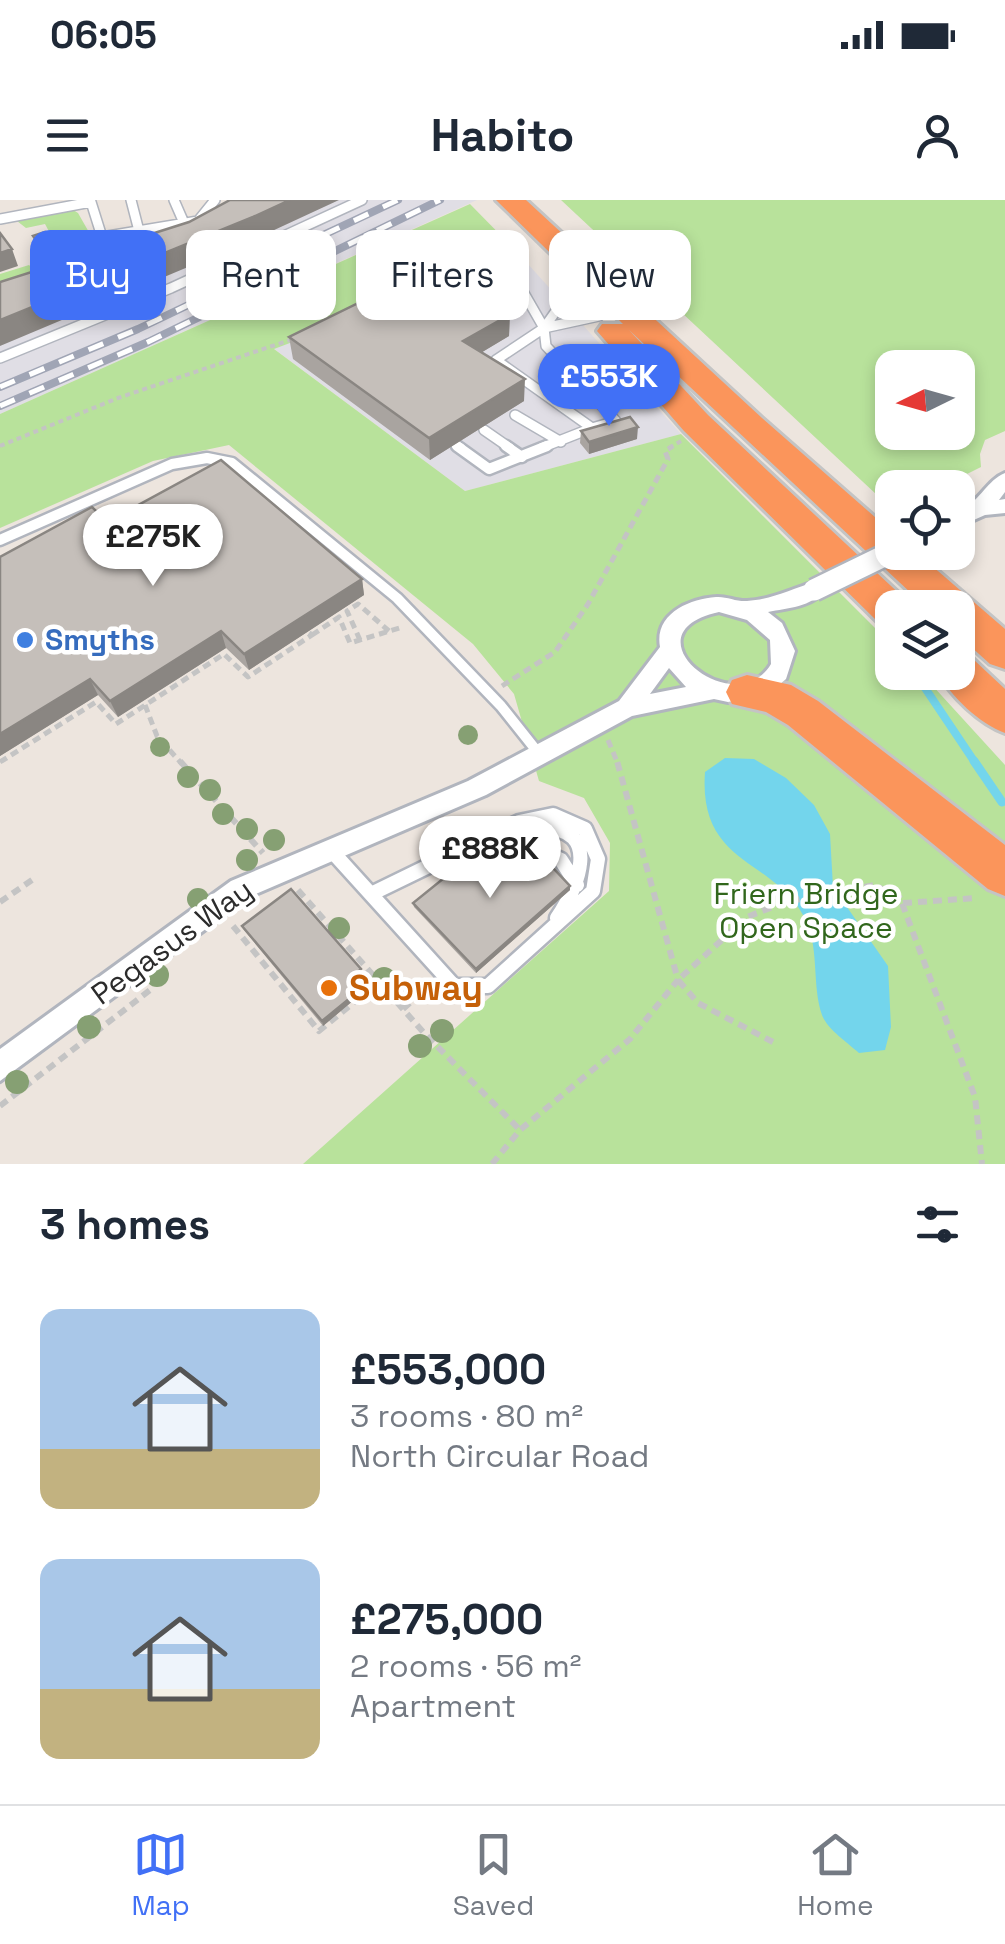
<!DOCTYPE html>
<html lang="en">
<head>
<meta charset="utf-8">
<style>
	body { margin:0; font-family:"Space Grotesk",sans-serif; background:#f2f2f3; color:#1f2937; height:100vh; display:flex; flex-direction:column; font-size:38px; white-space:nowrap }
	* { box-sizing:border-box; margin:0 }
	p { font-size:32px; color:#747a83 }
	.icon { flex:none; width:55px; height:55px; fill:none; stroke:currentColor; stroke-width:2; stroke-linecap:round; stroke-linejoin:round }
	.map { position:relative; height:964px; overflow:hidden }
	.details { display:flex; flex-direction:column; background:#fff; flex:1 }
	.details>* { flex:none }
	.hud { position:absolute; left:30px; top:30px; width:945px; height:90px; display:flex; gap:20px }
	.needle { width:65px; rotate:265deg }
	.buttons { position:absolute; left:875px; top:150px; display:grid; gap:20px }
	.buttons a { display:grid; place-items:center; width:100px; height:100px; border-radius:20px; background:#fff; box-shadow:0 5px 15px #0003; font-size:50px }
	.price { position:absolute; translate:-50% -85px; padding:0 22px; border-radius:35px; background:#fff; color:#222; font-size:32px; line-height:65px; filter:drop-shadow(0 2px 5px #0008) }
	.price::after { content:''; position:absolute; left:50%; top:60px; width:30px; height:22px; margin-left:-15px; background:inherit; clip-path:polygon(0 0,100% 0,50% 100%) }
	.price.selected { background:#4170f6; color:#fff }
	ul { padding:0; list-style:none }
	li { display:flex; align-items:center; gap:30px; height:250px; padding:0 40px }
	li span { display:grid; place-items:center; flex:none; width:280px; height:200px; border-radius:20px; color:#555 }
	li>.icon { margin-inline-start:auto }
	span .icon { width:120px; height:120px; fill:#fffc; stroke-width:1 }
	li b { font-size:42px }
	h2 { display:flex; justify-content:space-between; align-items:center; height:120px; padding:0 40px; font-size:42px }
	.tag { padding:0 35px; border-radius:20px; background:#fff; box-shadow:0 5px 15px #0003; font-size:35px; line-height:90px }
	.tag.selected { background:#4170f6; color:#fff }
	.status { display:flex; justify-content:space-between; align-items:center; height:70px; padding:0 50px; background:#fff; direction:ltr }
	.status svg { height:28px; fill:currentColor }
	header { display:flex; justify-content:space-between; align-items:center; height:130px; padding:0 40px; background:#fff; font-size:45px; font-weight:800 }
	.dock { display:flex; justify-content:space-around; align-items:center; height:140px; border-top:2px solid #e0e1e3; background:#fff; font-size:28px; color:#747a83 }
	.dock a { display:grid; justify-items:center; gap:5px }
	.dock .selected { color:#4170f6 }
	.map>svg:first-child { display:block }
</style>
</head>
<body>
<div class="status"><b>06:05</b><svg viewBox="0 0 49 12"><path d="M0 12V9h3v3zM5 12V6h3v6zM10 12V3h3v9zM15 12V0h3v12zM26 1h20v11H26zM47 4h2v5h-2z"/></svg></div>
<header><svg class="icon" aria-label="menu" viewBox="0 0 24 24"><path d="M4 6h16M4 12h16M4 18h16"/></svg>Habito<svg class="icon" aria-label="person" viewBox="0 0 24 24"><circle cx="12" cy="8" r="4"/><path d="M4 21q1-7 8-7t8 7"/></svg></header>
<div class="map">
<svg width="1005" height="964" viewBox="0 0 1005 964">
	<rect width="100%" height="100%" fill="#ede5de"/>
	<path fill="#e0dee5" d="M258,0H477L0,214V100Z
		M518,53L681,234L465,291L273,148L417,95L496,57Z"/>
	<path fill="#b8e29b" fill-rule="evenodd" d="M561,0H1005V231L985,240L980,254L981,267L955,280L956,287L892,288V309ZM892,168H958V232H892Z
		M470,4L518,53L496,57L417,95L274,149L465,291L681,234L892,445V472L921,473L1005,565V964H303L609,691L610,643L584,598L539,581L514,494L473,444L229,245L153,261L0,328V214Z
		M70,8L78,13L94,41L119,39L131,50L0,100V74L29,65L38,73L82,66L69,45L52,37L45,24L26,28L17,21L25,15Z"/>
	<path fill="#73d5ec" d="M725,558L754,559L786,578L814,605L830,634L833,687L888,766L891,827L885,850L859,853C848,843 827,829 822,815C812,786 819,751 807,723C778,657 698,669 705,572Z"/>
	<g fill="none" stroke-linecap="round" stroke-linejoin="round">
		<path stroke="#73d5ec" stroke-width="8" d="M919,479L976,564"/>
		<path stroke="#73d5ec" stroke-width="9" d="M974,561L1002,602"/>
		<defs>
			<path id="lane-far2" d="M131,0L139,31
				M174,0L184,23
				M0,19L91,2L102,37L198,21L215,0
				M498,78L521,88L544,128
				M544,128L546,146L616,221L592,228L496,160Z
				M544,128L563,101L579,95
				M544,128L599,116
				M0,158L171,88L362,0
				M515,215L561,242
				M484,230L510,248
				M456,245L461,248
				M541,248L592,228"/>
			<path id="lane-far1" d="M457,246L489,269L547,246
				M506,246L522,257
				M0,340L172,264L207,258L232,263L397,398L501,506L540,555"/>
			<path id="lane" d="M516,640L561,660L577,685
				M481,645C491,644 503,644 513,641C523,638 531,628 542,628C604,628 577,688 557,718
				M329,648L454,786H488L593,691L598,659L585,629L553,615L519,622L371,694"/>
			<path id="street" d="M1005,273V292L999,300L1005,299V313L985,315L958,327V312C981,301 986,281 1005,273Z
				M814,382L821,385L825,390C811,407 788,408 768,412L782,423L795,451L786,479L768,494L728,502L714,499L632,516L486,595L249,697L0,881V849L231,681L468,581L619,501L660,447C654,414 689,399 716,397C726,396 737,402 747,401C770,400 792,389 814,382ZM719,412L747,420L770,440L771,464C735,524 622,433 719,412ZM669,468L686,487L650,494Z"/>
			<path id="highway" d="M496,0H526L762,218L892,332V352H916L1005,429V469L990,464L958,435V408H927L629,130L708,215L906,400L910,408H892V426L878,422L684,231L597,131L602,124H623Z
				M958,455L973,459L1005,489V533C980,524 950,496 938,472H958Z
				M747,475L791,485L818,501L1005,645V696L988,689L788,525L766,512L732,504L726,492L732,480Z"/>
		</defs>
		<use href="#lane-far2" stroke="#b1b5be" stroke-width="12"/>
		<use href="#lane-far1" stroke="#b1b5be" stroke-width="15"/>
		<use href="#lane" stroke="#b1b5be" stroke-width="19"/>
		<use href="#street" stroke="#b1b5be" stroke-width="6"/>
		<use href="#highway" stroke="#c4c4c4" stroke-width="6"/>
		<path stroke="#c4c4c4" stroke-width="4" stroke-dasharray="5 4" stroke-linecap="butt" d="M474,64L493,55L520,52
			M0,246L118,198L293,139
			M669,248L681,241"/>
		<path stroke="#c4c4c4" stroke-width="5" stroke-dasharray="8 5" stroke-linecap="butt" d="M312,435L339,417L350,443L403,427
			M360,440L347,411L358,404L389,431
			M502,486L555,452L588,404L668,259L665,251L673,246
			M145,505L157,536L182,564
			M608,540L618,564
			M0,562L96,502L116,524L224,454L248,477L312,435L308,432"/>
		<path stroke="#c4c4c4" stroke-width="6" stroke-dasharray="9 6" stroke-linecap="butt" d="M180,561L263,653
			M298,690L424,833L520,930
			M0,702L32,680
			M903,703L977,698
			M233,726L319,831L379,782
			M403,809L430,785
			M773,842L698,803L678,780L747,717L785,702L874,685L900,698L975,897L982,964
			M0,906L154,787
			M492,964L520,930L630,839L678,780L617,561"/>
		<use href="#lane-far2" stroke="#fff" stroke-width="9"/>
		<use href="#lane-far1" stroke="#fff" stroke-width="10"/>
		<use href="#lane" stroke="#fff" stroke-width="14"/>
		<use href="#street" fill="#fff" fill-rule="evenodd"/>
		<use href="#highway" fill="#fb955b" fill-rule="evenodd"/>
		<defs>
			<path id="rail" d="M238,75L398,0
				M0,187L138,129L251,75
				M0,206L148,142L440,0"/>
		</defs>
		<use href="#rail" stroke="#a0a5b5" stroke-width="8"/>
		<use href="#rail" stroke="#fff" stroke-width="5" stroke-dasharray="16" stroke-linecap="butt"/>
		<defs>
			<path id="street-bridge" d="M814,390L892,352"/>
		</defs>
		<use href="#street-bridge" stroke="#b1b5be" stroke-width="26" stroke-linecap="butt"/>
		<use href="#street-bridge" stroke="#fff" stroke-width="21"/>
	</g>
	<g fill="#86a073">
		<circle cx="468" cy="535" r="10"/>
		<circle cx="160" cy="547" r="10"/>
		<circle cx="188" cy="577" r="11"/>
		<circle cx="210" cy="590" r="11"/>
		<circle cx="223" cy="614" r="11"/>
		<circle cx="247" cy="629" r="11"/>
		<circle cx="274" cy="640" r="11"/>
		<circle cx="247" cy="660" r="11"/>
		<circle cx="198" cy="699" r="11"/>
		<circle cx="339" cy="728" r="11"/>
		<circle cx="157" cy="775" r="12"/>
		<circle cx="384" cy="779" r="12"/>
		<circle cx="89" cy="827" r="12"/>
		<circle cx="442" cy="831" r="12"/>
		<circle cx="420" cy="846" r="12"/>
		<circle cx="17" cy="882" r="12"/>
	</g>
	<path fill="#a9a4a0" d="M511,85L509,136L482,152L524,201L430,260L293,159L289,137L395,97Z
		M581,231L637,239L589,254L580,243Z
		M107,322L362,379L364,395L249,470L226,448L118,517L98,495L0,556V357Z
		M506,660L570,686V690L476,773L414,707L413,703Z
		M242,726L361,769L362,774L358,777L367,789L323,826L244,730Z"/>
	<path fill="#8a8682" d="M290,0H339L257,38L0,146V120Z
		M51,39L53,45L40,49L38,43Z
		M12,49L18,66L0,72V53Z
		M511,85L509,136L464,163L463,141Z
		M525,179L524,201L430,260L429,238Z
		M638,227L637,239L589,254V242Z
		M362,379L364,395L249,470L244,454Z
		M221,431L226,448L118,517L110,501Z
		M90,479L98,495L0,556V534Z
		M570,686V690L476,773V769Z
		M366,785L367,789L323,826L322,821Z"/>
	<path fill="#c5bfba" stroke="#8a8682" stroke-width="2.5" d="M230,0H290L253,17L0,120V82L189,22Z
		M45,32L51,39L38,43L33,36Z
		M0,33L12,49L0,53Z
		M469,58L511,85L509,115L463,141L525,179L429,238L289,137L385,90L395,97Z
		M630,217L638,227L589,242L581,231Z
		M221,260L362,379L244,454L221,431L110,501L90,479L0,534V357L92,307L107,322Z
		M480,649L506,660L535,649L570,686L476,769L413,703Z
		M291,689L361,769L356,774L366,785L322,821L242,726Z"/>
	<circle fill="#3f7fe0" stroke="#fff" stroke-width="4" cx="25" cy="440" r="10"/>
	<circle fill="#e8710a" stroke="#fff" stroke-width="4" cx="329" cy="788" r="10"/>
	<g text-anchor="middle" stroke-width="9" stroke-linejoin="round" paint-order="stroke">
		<g font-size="30" font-weight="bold" fill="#366cbe" stroke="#fff" text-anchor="start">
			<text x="45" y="450">Smyths</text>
		</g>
		<g font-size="30" fill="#31671c" stroke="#fff">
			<text x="806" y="704">Friern Bridge<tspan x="806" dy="34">Open Space</tspan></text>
		</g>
		<g font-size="30" fill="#2b2b2b" stroke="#fff">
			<text transform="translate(172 742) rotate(-36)" y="10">Pegasus Way</text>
		</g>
		<g font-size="35" font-weight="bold" fill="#c56008" stroke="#fff" text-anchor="start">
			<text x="349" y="800">Subway</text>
		</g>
	</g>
</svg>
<div class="buttons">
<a><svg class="needle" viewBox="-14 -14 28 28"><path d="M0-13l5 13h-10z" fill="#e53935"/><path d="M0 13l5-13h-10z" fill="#747a83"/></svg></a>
<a><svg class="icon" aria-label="locate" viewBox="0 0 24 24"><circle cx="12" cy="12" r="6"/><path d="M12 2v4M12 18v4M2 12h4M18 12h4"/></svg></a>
<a><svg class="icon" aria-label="layers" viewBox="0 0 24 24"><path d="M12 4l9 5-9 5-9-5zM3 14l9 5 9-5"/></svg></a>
</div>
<b class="price selected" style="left:609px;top:229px">£553K</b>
<b class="price" style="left:153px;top:389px">£275K</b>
<b class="price" style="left:490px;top:701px">£888K</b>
<div class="hud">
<a class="tag selected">Buy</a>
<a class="tag">Rent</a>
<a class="tag">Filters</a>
<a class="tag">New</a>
</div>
</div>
<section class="details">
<h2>3 homes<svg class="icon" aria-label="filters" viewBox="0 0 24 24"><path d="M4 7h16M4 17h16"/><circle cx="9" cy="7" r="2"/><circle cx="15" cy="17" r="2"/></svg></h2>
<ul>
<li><span style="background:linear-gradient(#a9c7e8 70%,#c2b280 0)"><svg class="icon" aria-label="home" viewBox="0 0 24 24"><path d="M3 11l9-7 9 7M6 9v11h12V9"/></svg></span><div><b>£553,000</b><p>3 rooms · 80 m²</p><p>North Circular Road</p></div></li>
<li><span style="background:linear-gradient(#a9c7e8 65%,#c2b280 0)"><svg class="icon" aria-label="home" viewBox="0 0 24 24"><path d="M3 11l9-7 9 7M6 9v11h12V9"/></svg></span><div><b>£275,000</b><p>2 rooms · 56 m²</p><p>Apartment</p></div></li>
</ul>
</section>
<nav class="dock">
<a class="selected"><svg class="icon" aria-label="map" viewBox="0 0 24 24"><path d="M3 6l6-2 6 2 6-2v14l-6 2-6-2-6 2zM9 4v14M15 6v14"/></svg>Map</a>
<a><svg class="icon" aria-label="saved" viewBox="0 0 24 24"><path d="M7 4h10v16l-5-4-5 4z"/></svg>Saved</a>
<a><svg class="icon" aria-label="home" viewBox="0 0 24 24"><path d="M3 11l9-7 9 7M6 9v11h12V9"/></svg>Home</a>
</nav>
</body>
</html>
